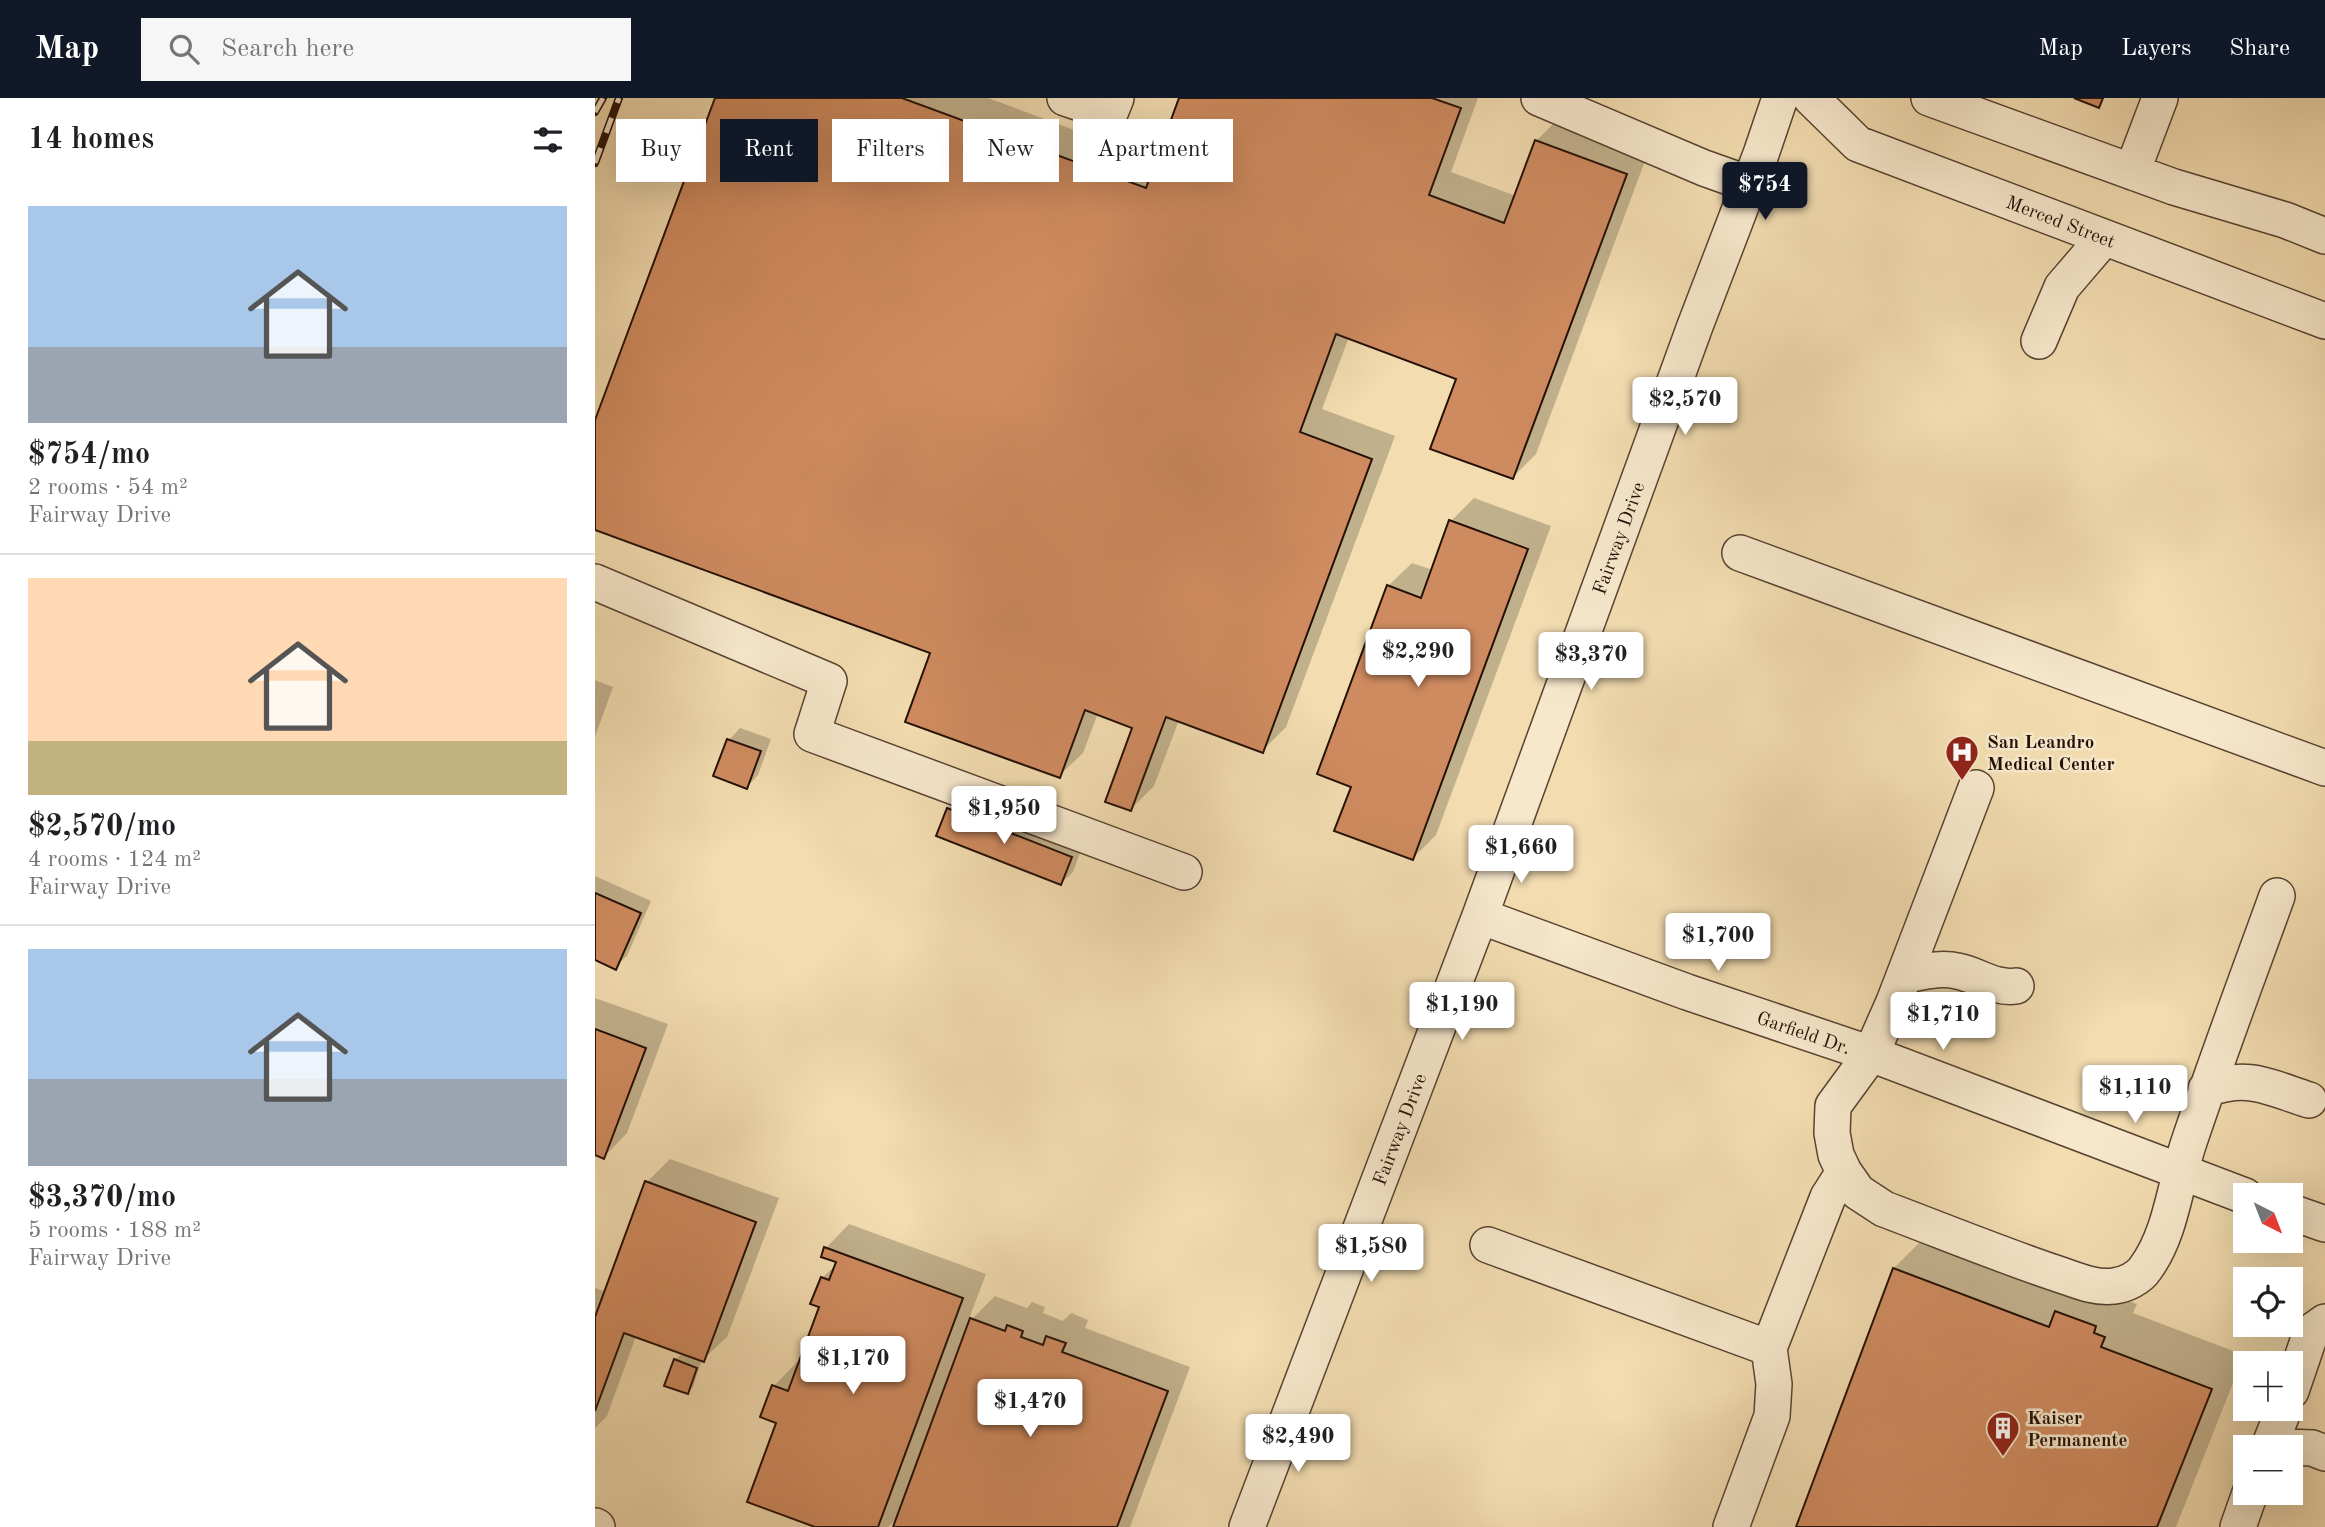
<!DOCTYPE html>
<html lang="en">
<head>
<meta charset="utf-8">
<style>
	body { margin:0; font-family:"Old Standard TT",serif; background:#f6f6f6; color:#202124; height:100vh; display:flex; flex-direction:column; font-size:26px; white-space:nowrap }
	* { box-sizing:border-box; margin:0 }
	p { font-size:23px; color:#757577 }
	.icon { flex:none; width:38px; height:38px; fill:none; stroke:currentColor; stroke-width:2; stroke-linecap:round; stroke-linejoin:round }
	.map { position:relative; flex:1; overflow:hidden }
	.details { display:flex; flex-direction:column; background:#fff; width:595px }
	.details>* { flex:none }
	.guide { position:absolute; left:21px; top:21px; width:665px; height:63px; display:flex; gap:14px }
	.needle { width:46px; rotate:138deg }
	.controls { position:absolute; left:1638px; top:1085px; display:grid; gap:14px }
	.controls a { display:grid; place-items:center; width:70px; height:70px; border-radius:0px; background:#fff; box-shadow:0 7px 28px #0002; font-size:35px }
	.price { position:absolute; translate:-50% -60px; padding:0 16px; border-radius:7px; background:#fff; color:#222; font-size:23px; line-height:46px; filter:drop-shadow(0 2px 4px #0008) }
	.price::after { content:''; position:absolute; left:50%; top:42px; width:21px; height:16px; margin-left:-10px; background:inherit; clip-path:polygon(0 0,100% 0,50% 100%) }
	.price.active { background:#111827; color:#fff }
	ul { padding:0; list-style:none }
	li { display:grid; align-content:center; gap:14px; height:371px; padding:0 28px }
	li+li { border-top:2px solid #e0e0e0 }
	li span { display:grid; place-items:center; height:217px; border-radius:0px; color:#555 }
	li>.icon { margin-inline-start:auto }
	span .icon { width:126px; height:126px; fill:#fffc; stroke-width:1 }
	li b { font-size:30px }
	h2 { display:flex; justify-content:space-between; align-items:center; height:84px; padding:0 28px; font-size:30px }
	.tag { padding:0 24px; border-radius:0px; background:#fff; box-shadow:0 7px 28px #0002; font-size:24px; line-height:63px }
	.tag.active { background:#111827; color:#fff }
	header { display:flex; align-items:center; gap:42px; box-sizing:border-box; height:98px; padding:0 35px; background:#111827; color:#fff }
	header strong { font-size:33px }
	nav { display:flex; gap:38px; margin-inline-start:auto; font-size:24px }
	.search { width:490px; height:63px; background:#f6f6f6; display:flex; align-items:center; gap:18px; box-sizing:border-box; padding:0 24px; border-radius:0px; color:#757577; font-size:26px }
	main { display:flex; flex:1; min-height:0 }
	.map>svg:first-child { display:block }
</style>
</head>
<body>
<header>
<strong>Map</strong>
<div class="search"><svg class="icon" aria-label="search" viewBox="0 0 24 24"><circle cx="10" cy="10" r="6"/><path d="M15 15l6 6"/></svg>Search here</div>
<nav><a>Map</a><a>Layers</a><a>Share</a></nav>
</header>
<main>
<section class="details">
<h2>14 homes<svg class="icon" aria-label="filters" viewBox="0 0 24 24"><path d="M4 7h16M4 17h16"/><circle cx="9" cy="7" r="2"/><circle cx="15" cy="17" r="2"/></svg></h2>
<ul>
<li><span style="background:linear-gradient(#a9c7e8 65%,#9aa5b1 0)"><svg class="icon" aria-label="home" viewBox="0 0 24 24"><path d="M3 11l9-7 9 7M6 9v11h12V9"/></svg></span><div><b>$754/mo</b><p>2 rooms · 54 m²</p><p>Fairway Drive</p></div></li>
<li><span style="background:linear-gradient(#ffd9b3 75%,#c2b280 0)"><svg class="icon" aria-label="home" viewBox="0 0 24 24"><path d="M3 11l9-7 9 7M6 9v11h12V9"/></svg></span><div><b>$2,570/mo</b><p>4 rooms · 124 m²</p><p>Fairway Drive</p></div></li>
<li><span style="background:linear-gradient(#a9c7e8 60%,#9aa5b1 0)"><svg class="icon" aria-label="home" viewBox="0 0 24 24"><path d="M3 11l9-7 9 7M6 9v11h12V9"/></svg></span><div><b>$3,370/mo</b><p>5 rooms · 188 m²</p><p>Fairway Drive</p></div></li>
</ul>
</section>
<div class="map">
<svg width="1730" height="1429" viewBox="0 0 1730 1429">
	<rect width="100%" height="100%" fill="#f2dcb0"/>
	<filter id="stains"><feTurbulence type="fractalNoise" baseFrequency=".00286" numOctaves="4"/><feColorMatrix values="0 0 0 0 .2 0 0 0 0 .09 0 0 0 0 .02 0 0 0 .5 -.17"/></filter>
	<radialGradient id="worn" r=".72"><stop offset=".6" stop-color="#630" stop-opacity="0"/><stop offset="1" stop-color="#630" stop-opacity=".3"/></radialGradient>
	<path fill="#0003" d="M122,0H393L563,63L586,0H883L856,74L921,98L941,43L965,19L1054,52L941,356L918,379L863,280L754,239L727,311L800,338L691,629L667,653L584,622L559,688L536,711L539,629L503,615L488,655L464,678L337,554L0,430V328Z
		M879,400L956,428L841,737L818,760L758,688L793,488L817,465L838,472L856,423Z
		M0,582L18,589L0,639Z
		M145,630L176,641L163,677L152,689L134,642Z
		M366,699L488,747L478,774L466,785L354,711Z
		M0,778L56,803L32,858L20,869L0,861Z
		M0,900L73,926L32,1035L9,1059L0,1055Z
		M75,1061L184,1100L132,1239L107,1262L98,1289L92,1294L80,1262L88,1255L41,1238L12,1318L0,1330V1190L11,1194L52,1084Z
		M254,1126L391,1176L372,1226L400,1198L432,1210L437,1204L450,1209L448,1215L468,1223L476,1215L493,1222L490,1230L595,1269L535,1429H300L304,1419L293,1429H225L183,1324L179,1288L202,1264L205,1265L226,1208L227,1180L244,1164L231,1150Z
		M1332,1137L1531,1202L1542,1206L1538,1215L1649,1257L1581,1429H1203L1299,1170Z"/>
	<path fill="#cf8b60" stroke="#251007" stroke-width="2" d="M120,0H307L551,90L584,0H837L866,10L834,97L909,125L940,42L1032,76L918,381L835,351L861,281L741,236L705,334L777,361L668,655L571,619L536,713L510,704L537,630L490,612L465,680L310,624L335,555L0,432V322Z
		M1479,0H1508L1504,10Z
		M854,422L933,451L818,762L739,733L756,689L722,676L792,487L826,500Z
		M132,641L166,653L152,691L118,678Z
		M352,710L477,759L466,787L341,738Z
		M0,795L46,815L21,872L0,862Z
		M0,931L51,950L9,1061L0,1057Z
		M50,1083L161,1124L109,1264L29,1235L0,1313V1219Z
		M229,1149L368,1200L283,1429H220L152,1404L181,1325L165,1319L177,1287L193,1293L224,1209L215,1206L226,1179L234,1182L241,1164L226,1159Z
		M1298,1170L1454,1229L1460,1213L1501,1228L1499,1235L1510,1239L1506,1249L1617,1291L1562,1429H1201Z
		M375,1220L410,1233L412,1227L428,1233L426,1239L448,1247L451,1238L471,1245L467,1254L573,1293L522,1429H298Z
		M79,1261L102,1270L93,1296L69,1288Z"/>
	<g fill="none" stroke-linecap="round" stroke-linejoin="round">
		<defs>
			<path id="minor" d="M470,0L515,15L521,0
				M944,0L1109,70L1154,86
				M1216,0L1263,46L1730,223
				M1334,0L1579,89L1690,122L1730,138
				M1537,74L1565,0
				M1444,243L1467,189L1509,140
				M1145,455L1730,670
				M0,484L234,583L217,636L589,774
				M1381,690L1299,904L1276,956L1238,1008L1237,1035L1241,1057L1249,1074L1263,1094L1289,1111C1345,1132 1401,1155 1457,1174C1477,1180 1498,1191 1519,1188C1530,1187 1544,1180 1550,1171C1576,1136 1580,1087 1593,1047C1621,963 1652,881 1682,798
				M885,818L1092,894L1276,956L1650,1098
				M1311,877C1328,874 1346,869 1362,873C1383,877 1399,891 1421,888
				M1611,991C1655,976 1673,989 1714,1002
				M1696,1114L1730,1126
				M893,1147L1174,1250
				M1696,1293L1716,1234L1730,1224
				M1674,1349L1689,1311
				M1691,1349L1717,1350L1730,1355
				M0,1428L2,1429
				M652,1429L885,818L1100,228L1166,56L1185,0
				M1136,1429L1177,1318L1179,1286L1174,1250L1233,1099L1249,1074
				M1643,1429L1655,1395"/>
		</defs>
		<use href="#minor" stroke="#584331" stroke-width="38"/>
		<use href="#minor" stroke="#f7e8cc" stroke-width="35"/>
		<defs>
			<path id="rail" d="M0,14L8,0
				M0,65L24,0"/>
		</defs>
		<use href="#rail" stroke="#251007" stroke-width="8"/>
		<use href="#rail" stroke="#f7e8cc" stroke-width="5" stroke-dasharray="16" stroke-linecap="butt"/>
	</g>
	<defs>
		<symbol id="hospital-pin" viewBox="-11 -11 22 30"><path d="M0 17L-7.5 6A9.5 9.5 0 1 1 7.5 6Z" fill="#8f2418" stroke="#f7e8cc"/><path d="M-5-5h3v3.5h4V-5h3V5h-3V1.5h-4V5h-3Z" fill="#fff"/></symbol>
		<symbol id="building-pin" viewBox="-11 -11 22 30"><path d="M0 17L-7.5 6A9.5 9.5 0 1 1 7.5 6Z" fill="#8f2418" stroke="#f7e8cc"/><path d="M-4-6H4V6H1V3H-1V6H-4ZM-2.5-4.3h1.7v1.8h-1.7ZM.8-4.3h1.7v1.8H.8ZM-2.5-1h1.7V.8h-1.7ZM.8-1h1.7V.8H.8Z" fill="#fff"/></symbol>
	</defs>
	<g fill-rule="evenodd">
		<use href="#hospital-pin" x="1348" y="635" width="38" height="52"/>
		<use href="#building-pin" x="1389" y="1311" width="38" height="52"/>
	</g>
	<g text-anchor="middle" stroke-width="5" stroke-linejoin="round" paint-order="stroke">
		<g font-size="19" fill="#251007" stroke="#f7e8cc">
			<text transform="translate(1466 123) rotate(21)" y="7">Merced Street</text>
			<text transform="translate(1023 440) rotate(-70)" y="7">Fairway Drive</text>
			<text transform="translate(1209 934) rotate(19)" y="7">Garfield Dr.</text>
			<text transform="translate(804 1031) rotate(-69)" y="7">Fairway Drive</text>
		</g>
		<g font-size="19" font-weight="bold" fill="#251007" stroke="#f7e8cc" text-anchor="start">
			<text x="1392" y="650">San Leandro<tspan x="1392" dy="22">Medical Center</tspan></text>
			<text x="1432" y="1326">Kaiser<tspan x="1432" dy="22">Permanente</tspan></text>
		</g>
	</g>
	<rect width="100%" height="100%" filter="url(#stains)"/>
	<rect width="100%" height="100%" fill="url(#worn)"/>
</svg>
<div class="controls">
<a><svg class="needle" viewBox="-14 -14 28 28"><path d="M0-13l5 13h-10z" fill="#e53935"/><path d="M0 13l5-13h-10z" fill="#757577"/></svg></a>
<a><svg class="icon" aria-label="locate" viewBox="0 0 24 24"><circle cx="12" cy="12" r="6"/><path d="M12 2v4M12 18v4M2 12h4M18 12h4"/></svg></a>
<a>+</a>
<a>−</a>
</div>
<b class="price active" style="left:1170px;top:124px">$754</b>
<b class="price" style="left:1090px;top:339px">$2,570</b>
<b class="price" style="left:823px;top:591px">$2,290</b>
<b class="price" style="left:996px;top:594px">$3,370</b>
<b class="price" style="left:409px;top:748px">$1,950</b>
<b class="price" style="left:926px;top:787px">$1,660</b>
<b class="price" style="left:1123px;top:875px">$1,700</b>
<b class="price" style="left:867px;top:944px">$1,190</b>
<b class="price" style="left:1348px;top:954px">$1,710</b>
<b class="price" style="left:1540px;top:1027px">$1,110</b>
<b class="price" style="left:776px;top:1186px">$1,580</b>
<b class="price" style="left:258px;top:1298px">$1,170</b>
<b class="price" style="left:435px;top:1341px">$1,470</b>
<b class="price" style="left:703px;top:1376px">$2,490</b>
<div class="guide">
<a class="tag">Buy</a>
<a class="tag active">Rent</a>
<a class="tag">Filters</a>
<a class="tag">New</a>
<a class="tag">Apartment</a>
</div>
</div>
</main>
</body>
</html>
